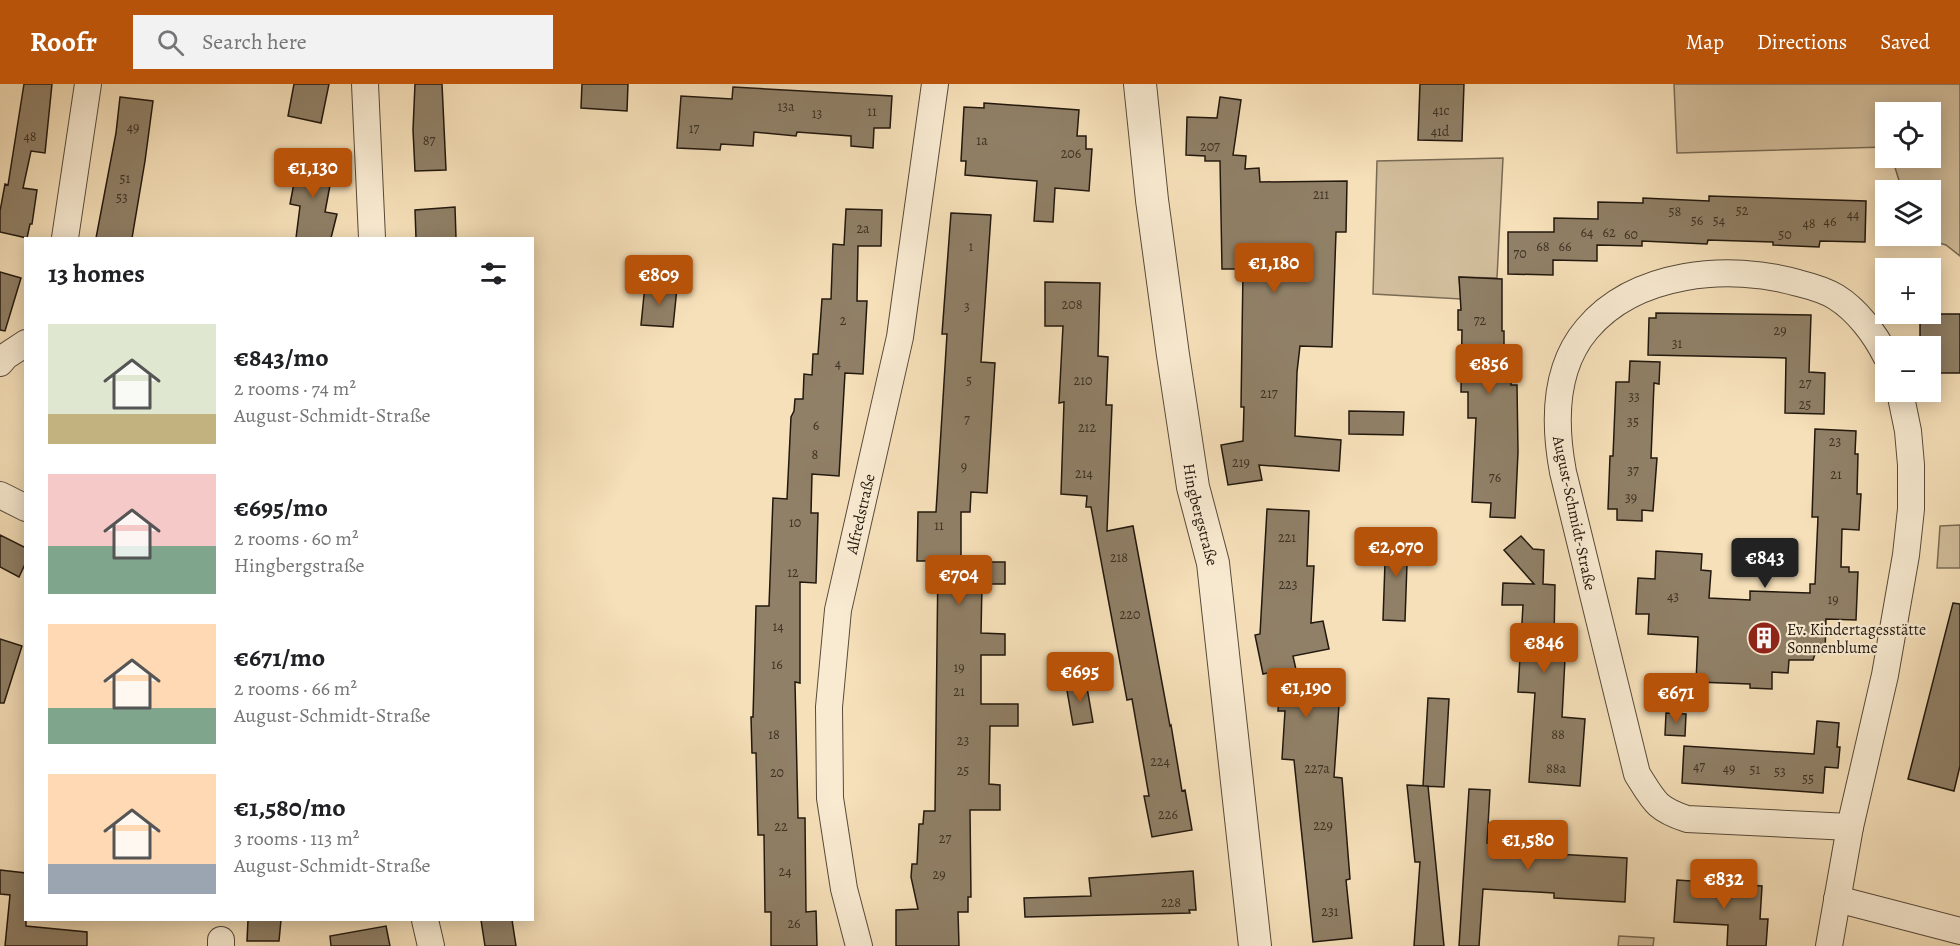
<!DOCTYPE html>
<html lang="en">
<head>
<meta charset="utf-8">
<style>
	body { margin:0; font-family:Alegreya,serif; background:#f2f2f2; color:#202124; height:100vh; display:flex; flex-direction:column; font-size:22px; white-space:nowrap }
	* { box-sizing:border-box; margin:0 }
	p { font-size:20px; color:#757577 }
	.icon { flex:none; width:33px; height:33px; fill:none; stroke:currentColor; stroke-width:2; stroke-linecap:round; stroke-linejoin:round }
	.map { position:relative; flex:1; overflow:hidden }
	.panel { position:absolute; left:24px; top:153px; width:510px; height:684px; display:flex; flex-direction:column; background:#fff; border-radius:0px; box-shadow:0 3px 15px #0003 }
	.panel>* { flex:none }
	.controls { position:absolute; left:1875px; top:18px; display:grid; gap:12px }
	.controls a { display:grid; place-items:center; width:66px; height:66px; border-radius:0px; background:#fff; box-shadow:0 3px 15px #0003; font-size:30px }
	.price { position:absolute; translate:-50% -51px; padding:0 14px; border-radius:6px; background:#b45309; color:#fff; font-size:20px; line-height:39px; filter:drop-shadow(0 2px 3px #0008) }
	.price::after { content:''; position:absolute; left:50%; top:36px; width:18px; height:14px; margin-left:-9px; background:inherit; clip-path:polygon(0 0,100% 0,50% 100%) }
	.price.on { background:#222; color:#fff }
	ul { padding:0; list-style:none }
	li { display:flex; align-items:center; gap:18px; height:150px; padding:0 24px }
	li span { display:grid; place-items:center; flex:none; width:168px; height:120px; border-radius:0px; color:#555 }
	li>.icon { margin-inline-start:auto }
	span .icon { width:72px; height:72px; fill:#fffc; stroke-width:1 }
	li b { font-size:26px }
	h2 { display:flex; justify-content:space-between; align-items:center; height:72px; padding:0 24px; font-size:26px }
	header { display:flex; align-items:center; gap:36px; box-sizing:border-box; height:84px; padding:0 30px; background:#b45309; color:#fff }
	header strong { font-size:28px }
	nav { display:flex; gap:33px; margin-inline-start:auto; font-size:21px }
	.search { width:420px; height:54px; background:#f2f2f2; display:flex; align-items:center; gap:15px; box-sizing:border-box; padding:0 21px; border-radius:0px; color:#757577; font-size:22px }
	.map>svg:first-child { display:block }
</style>
</head>
<body>
<header>
<strong>Roofr</strong>
<div class="search"><svg class="icon" aria-label="search" viewBox="0 0 24 24"><circle cx="10" cy="10" r="6"/><path d="M15 15l6 6"/></svg>Search here</div>
<nav><a>Map</a><a>Directions</a><a>Saved</a></nav>
</header>
<div class="map">
<svg width="1960" height="862" viewBox="0 0 1960 862">
	<rect width="100%" height="100%" fill="#f6e0b9"/>
	<filter id="stains"><feTurbulence type="fractalNoise" baseFrequency=".00333" numOctaves="4"/><feColorMatrix values="0 0 0 0 .2 0 0 0 0 .09 0 0 0 0 .02 0 0 0 .5 -.17"/></filter>
	<radialGradient id="worn" r=".72"><stop offset=".6" stop-color="#630" stop-opacity="0"/><stop offset="1" stop-color="#630" stop-opacity=".3"/></radialGradient>
	<path fill="#d2be9c" stroke="#7a6b55" stroke-width="1.5" d="M1674,0H1960V172L1946,161L1923,154L1922,152H1930V106H1902L1892,74H1930V28H1886L1885,63L1677,69Z
		M1503,74L1497,194L1459,193L1461,215L1373,210L1377,77Z
		M1960,441V484H1937L1940,442Z
		M1619,852L1654,854L1653,862H1618Z"/>
	<path fill="#908067" stroke="#22180e" stroke-width="1.5" d="M24,0H52L45,69L31,67L23,104L37,106L32,140H30L27,154L0,148V127L5,100L8,101Z
		M294,0H329L321,39L288,32Z
		M415,0H442L446,86L415,87L413,46Z
		M582,0H628L627,27L581,24Z
		M1420,0H1464L1462,57L1418,56Z
		M733,3L892,12L890,44H874L873,64L851,62V52L797,48L796,52L754,48L753,62L721,60L720,66L677,64L681,12L732,15Z
		M120,13L153,17L145,77L132,154H96L116,49Z
		M1220,13L1241,16L1233,71L1246,72L1245,85L1259,84L1260,98L1347,97L1346,148H1336L1332,263L1300,262L1297,288L1295,352L1341,356L1339,387L1259,381L1262,396L1228,401L1221,361L1243,357L1244,323H1241L1243,185H1222L1220,77H1205V72L1186,71L1187,33L1217,34Z
		M984,19L1079,26L1077,52H1086V65H1092L1089,107L1055,104L1053,138L1034,137L1037,97L965,91L966,77H961L964,23L984,24Z
		M299,73L334,80L325,128L337,130L331,154H296L300,122L290,120Z
		M1709,112L1866,117L1865,158L1820,157L1819,163L1773,161V158L1708,156L1707,160L1642,157V162L1597,161V177L1553,176V191L1508,190V148H1554V134L1598,135V118L1643,119V114L1709,117Z
		M455,123L456,154H416L415,126Z
		M846,125L882,126L881,162H858L857,217H867L863,290L845,289L839,392L812,390L811,429H818L816,499L800,498V599L795,598L798,734H805L806,828L816,827L817,862H771V828H765L764,751H758L756,669H752L751,633H753L756,522H769L773,414L787,415L791,333L794,327L795,315H803L804,290L812,291L813,270H818L822,215H831L833,160L844,161Z
		M951,129L991,131L981,278L995,279L987,409L971,408L970,428H961V478H1005V500H982L981,549L1005,550V571H981V620H1018V642H990L989,700L1000,701V726H970L971,813H968V828H958L959,862H896V826L918,825L911,793L912,780H917L919,740H923L924,727H935L938,477H917L918,428H936L947,250H942Z
		M0,188L21,194L5,247L0,246Z
		M1459,193L1502,195V247H1504V268H1511V301H1517L1518,368L1515,434L1490,433L1491,419L1472,418L1476,334H1468V308H1461L1462,246H1458V226H1461Z
		M1045,198L1100,199L1098,272L1108,273L1106,321H1112L1107,447L1133,442L1170,642L1171,641L1182,707L1185,706L1192,746L1152,753L1144,712H1149L1132,615L1127,616L1091,423H1086L1087,412L1061,410L1064,318L1059,319L1063,242H1045Z
		M645,201L677,204L673,243L641,241Z
		M1656,229L1811,231L1809,288L1825,289L1824,330L1785,329L1786,274L1648,271L1649,234H1656Z
		M1920,230H1960V289H1936L1934,267H1930V262H1920Z
		M1630,277L1660,278L1659,300L1654,299L1651,374H1657L1653,427L1642,426V437L1617,436V425H1608L1610,372H1613L1616,298H1629Z
		M1349,327L1404,328L1403,351L1349,350Z
		M1815,345L1856,347L1855,370H1858L1857,410H1861L1859,446L1842,445L1841,483H1849V488H1858L1856,536L1826,535L1825,570H1815L1813,576H1789L1788,589L1772,588V605L1750,604V600L1696,598L1698,553L1648,550L1649,530H1636L1638,494L1655,495L1656,467L1702,470L1701,486L1711,487L1709,514L1750,516V507L1810,509V500H1815L1818,433H1812Z
		M1267,425L1309,427L1307,482H1314L1311,539L1323,537L1329,565L1293,572L1300,604L1340,607L1334,693L1342,694L1350,795L1346,796L1352,854L1313,858L1294,676L1282,675L1285,627H1278L1281,586L1263,590L1255,551L1260,550Z
		M1386,450L1408,451L1405,537L1383,536Z
		M0,451L26,464V478L19,493L0,483Z
		M1521,452L1533,465L1544,466L1543,500L1555,501L1554,555H1566L1562,633L1585,635L1580,702L1529,698L1535,609L1518,608L1523,521H1502L1503,499L1534,500L1504,466Z
		M1953,519L1960,520V682L1954,707L1908,695Z
		M0,555L22,562L4,619H0Z
		M1086,598L1093,638L1073,641L1066,601Z
		M1428,614L1449,615L1444,703L1423,702Z
		M1666,629L1686,630L1685,652L1665,651Z
		M1817,637L1839,639L1837,663H1840L1838,684L1825,683L1823,709L1682,699L1684,662L1814,670Z
		M1407,701L1428,702L1444,862H1414L1420,778H1415Z
		M1469,705L1490,706L1487,759L1557,763L1556,770L1627,774L1625,818L1554,814V809L1483,805L1479,862H1459Z
		M0,786L26,789V842L87,848V862H5L10,811L0,810Z
		M1193,787L1196,826H1189L1190,829L1025,833L1024,814L1091,812L1089,794Z
		M1677,796L1762,802L1760,835H1768L1766,862H1727L1728,841L1674,838Z
		M248,836H281L279,857H247Z
		M481,836H512L516,862H485Z
		M386,842L390,862H331L330,852Z"/>
	<g fill="none" stroke-linecap="round" stroke-linejoin="round">
		<defs>
			<g id="minor">
				<path d="M365,0L372,154"/>
				<path d="M65,154L88,0"/>
				<path d="M0,279L6,272L26,259"/>
				<path d="M0,411L26,424"/>
				<path d="M1850,743L1687,735C1656,725 1654,717 1637,690L1563,388C1554,340 1553,285 1587,245C1635,188 1729,179 1798,199C1810,202 1825,206 1836,213C1857,226 1875,250 1886,272"/>
				<path d="M1837,815L1960,847"/>
				<path d="M425,836L431,862"/>
				<path d="M221,862V856"/>
				<path id="s1" d="M859,862L844,805L830,714L829,623L838,526L900,253L935,0"/>
				<path d="M1829,862L1850,743L1885,591L1906,471L1911,425V381L1908,347L1900,308"/>
			</g>
			<g id="tertiary">
				<path id="s2" d="M1140,0L1152,116L1173,271L1193,403L1213,479L1255,862"/>
			</g>
		</defs>
		<use href="#minor" stroke="#574a39" stroke-width="28"/>
		<use href="#tertiary" stroke="#574a39" stroke-width="34"/>
		<use href="#minor" stroke="#f9ebd2" stroke-width="26"/>
		<use href="#tertiary" stroke="#f9ebd2" stroke-width="32"/>
	</g>
	<defs>
		<symbol id="building-disc" viewBox="-11 -11 22 22"><circle r="9.5" fill="#8f2418" stroke="#f9ebd2"/><path d="M-4-6H4V6H1V3H-1V6H-4ZM-2.5-4.3h1.7v1.8h-1.7ZM.8-4.3h1.7v1.8H.8ZM-2.5-1h1.7V.8h-1.7ZM.8-1h1.7V.8H.8Z" fill="#fff"/></symbol>
	</defs>
	<g fill-rule="evenodd">
		<use href="#building-disc" x="1745" y="535" width="38" height="38"/>
	</g>
	<g text-anchor="middle" stroke-width="4.5" stroke-linejoin="round" paint-order="stroke">
		<g font-size="14" fill="#3e3224">
			<text x="786" y="27">13a</text>
			<text x="1441" y="31">41c</text>
			<text x="872" y="32">11</text>
			<text x="817" y="34">13</text>
			<text x="133" y="48">49</text>
			<text x="694" y="49">17</text>
			<text x="1440" y="52">41d</text>
			<text x="30" y="57">48</text>
			<text x="429" y="61">87</text>
			<text x="982" y="61">1a</text>
			<text x="1210" y="67">207</text>
			<text x="1071" y="74">206</text>
			<text x="125" y="99">51</text>
			<text x="1321" y="115">211</text>
			<text x="122" y="118">53</text>
			<text x="1742" y="131">52</text>
			<text x="1675" y="132">58</text>
			<text x="1853" y="135">44</text>
			<text x="1697" y="141">56</text>
			<text x="1719" y="141">54</text>
			<text x="1830" y="142">46</text>
			<text x="1809" y="144">48</text>
			<text x="863" y="149">2a</text>
			<text x="1587" y="153">64</text>
			<text x="1609" y="153">62</text>
			<text x="1631" y="155">60</text>
			<text x="1785" y="155">50</text>
			<text x="971" y="167">1</text>
			<text x="1543" y="167">68</text>
			<text x="1565" y="167">66</text>
			<text x="1520" y="174">70</text>
			<text x="1072" y="225">208</text>
			<text x="967" y="227">3</text>
			<text x="843" y="241">2</text>
			<text x="1480" y="241">72</text>
			<text x="1780" y="251">29</text>
			<text x="1677" y="264">31</text>
			<text x="838" y="284">4</text>
			<text x="969" y="301">5</text>
			<text x="1083" y="301">210</text>
			<text x="1805" y="304">27</text>
			<text x="1269" y="314">217</text>
			<text x="1634" y="317">33</text>
			<text x="1805" y="325">25</text>
			<text x="967" y="340">7</text>
			<text x="1633" y="342">35</text>
			<text x="816" y="346">6</text>
			<text x="1087" y="348">212</text>
			<text x="1835" y="362">23</text>
			<text x="815" y="375">8</text>
			<text x="1241" y="383">219</text>
			<text x="964" y="387">9</text>
			<text x="1633" y="391">37</text>
			<text x="1084" y="394">214</text>
			<text x="1836" y="395">21</text>
			<text x="1495" y="398">76</text>
			<text x="1631" y="418">39</text>
			<text x="795" y="443">10</text>
			<text x="939" y="446">11</text>
			<text x="1287" y="458">221</text>
			<text x="1119" y="478">218</text>
			<text x="793" y="493">12</text>
			<text x="1288" y="505">223</text>
			<text x="1673" y="517">43</text>
			<text x="1833" y="520">19</text>
			<text x="1130" y="535">220</text>
			<text x="778" y="547">14</text>
			<text x="777" y="585">16</text>
			<text x="959" y="588">19</text>
			<text x="959" y="612">21</text>
			<text x="774" y="655">18</text>
			<text x="1558" y="655">88</text>
			<text x="963" y="661">23</text>
			<text x="1160" y="682">224</text>
			<text x="1699" y="687">47</text>
			<text x="1317" y="689">227a</text>
			<text x="1556" y="689">88a</text>
			<text x="1729" y="689">49</text>
			<text x="1755" y="690">51</text>
			<text x="963" y="691">25</text>
			<text x="1780" y="692">53</text>
			<text x="777" y="693">20</text>
			<text x="1808" y="699">55</text>
			<text x="1168" y="735">226</text>
			<text x="1323" y="746">229</text>
			<text x="781" y="747">22</text>
			<text x="945" y="759">27</text>
			<text x="785" y="792">24</text>
			<text x="939" y="795">29</text>
			<text x="1171" y="823">228</text>
			<text x="1330" y="832">231</text>
			<text x="794" y="844">26</text>
		</g>
		<g font-size="16" fill="#22180e" stroke="#f9ebd2">
			<text transform="translate(1575 429) rotate(78)" y="6">August-Schmidt-Straße</text>
			<text dy="6" stroke="none"><textPath href="#s1" startOffset="438">Alfredstraße</textPath></text>
			<text dy="6" stroke="none"><textPath href="#s2" startOffset="435">Hingbergstraße</textPath></text>
		</g>
		<g font-size="16" fill="#22180e" stroke="#f9ebd2" text-anchor="start">
			<text x="1787" y="551">Ev. Kindertagesstätte<tspan x="1787" dy="18">Sonnenblume</tspan></text>
		</g>
	</g>
	<rect width="100%" height="100%" filter="url(#stains)"/>
	<rect width="100%" height="100%" fill="url(#worn)"/>
</svg>
<div class="controls">
<a><svg class="icon" aria-label="locate" viewBox="0 0 24 24"><circle cx="12" cy="12" r="6"/><path d="M12 2v4M12 18v4M2 12h4M18 12h4"/></svg></a>
<a><svg class="icon" aria-label="layers" viewBox="0 0 24 24"><path d="M12 4l9 5-9 5-9-5zM3 14l9 5 9-5"/></svg></a>
<a>+</a>
<a>−</a>
</div>
<b class="price" style="left:313px;top:115px">€1,130</b>
<b class="price" style="left:1274px;top:210px">€1,180</b>
<b class="price" style="left:659px;top:222px">€809</b>
<b class="price" style="left:1489px;top:311px">€856</b>
<b class="price" style="left:1396px;top:494px">€2,070</b>
<b class="price on" style="left:1765px;top:505px">€843</b>
<b class="price" style="left:959px;top:522px">€704</b>
<b class="price" style="left:1544px;top:590px">€846</b>
<b class="price" style="left:1080px;top:619px">€695</b>
<b class="price" style="left:1306px;top:635px">€1,190</b>
<b class="price" style="left:1676px;top:640px">€671</b>
<b class="price" style="left:1528px;top:787px">€1,580</b>
<b class="price" style="left:1724px;top:826px">€832</b>
<section class="panel">
<h2>13 homes<svg class="icon" aria-label="filters" viewBox="0 0 24 24"><path d="M4 7h16M4 17h16"/><circle cx="9" cy="7" r="2"/><circle cx="15" cy="17" r="2"/></svg></h2>
<ul>
<li><span style="background:linear-gradient(#dfe7d0 75%,#c2b280 0)"><svg class="icon" aria-label="home" viewBox="0 0 24 24"><path d="M3 11l9-7 9 7M6 9v11h12V9"/></svg></span><div><b>€843/mo</b><p>2 rooms · 74 m²</p><p>August-Schmidt-Straße</p></div></li>
<li><span style="background:linear-gradient(#f6c9c9 60%,#7fa58c 0)"><svg class="icon" aria-label="home" viewBox="0 0 24 24"><path d="M3 11l9-7 9 7M6 9v11h12V9"/></svg></span><div><b>€695/mo</b><p>2 rooms · 60 m²</p><p>Hingbergstraße</p></div></li>
<li><span style="background:linear-gradient(#ffd9b3 70%,#7fa58c 0)"><svg class="icon" aria-label="home" viewBox="0 0 24 24"><path d="M3 11l9-7 9 7M6 9v11h12V9"/></svg></span><div><b>€671/mo</b><p>2 rooms · 66 m²</p><p>August-Schmidt-Straße</p></div></li>
<li><span style="background:linear-gradient(#ffd9b3 75%,#9aa5b1 0)"><svg class="icon" aria-label="home" viewBox="0 0 24 24"><path d="M3 11l9-7 9 7M6 9v11h12V9"/></svg></span><div><b>€1,580/mo</b><p>3 rooms · 113 m²</p><p>August-Schmidt-Straße</p></div></li>
</ul>
</section>
</div>
</body>
</html>
